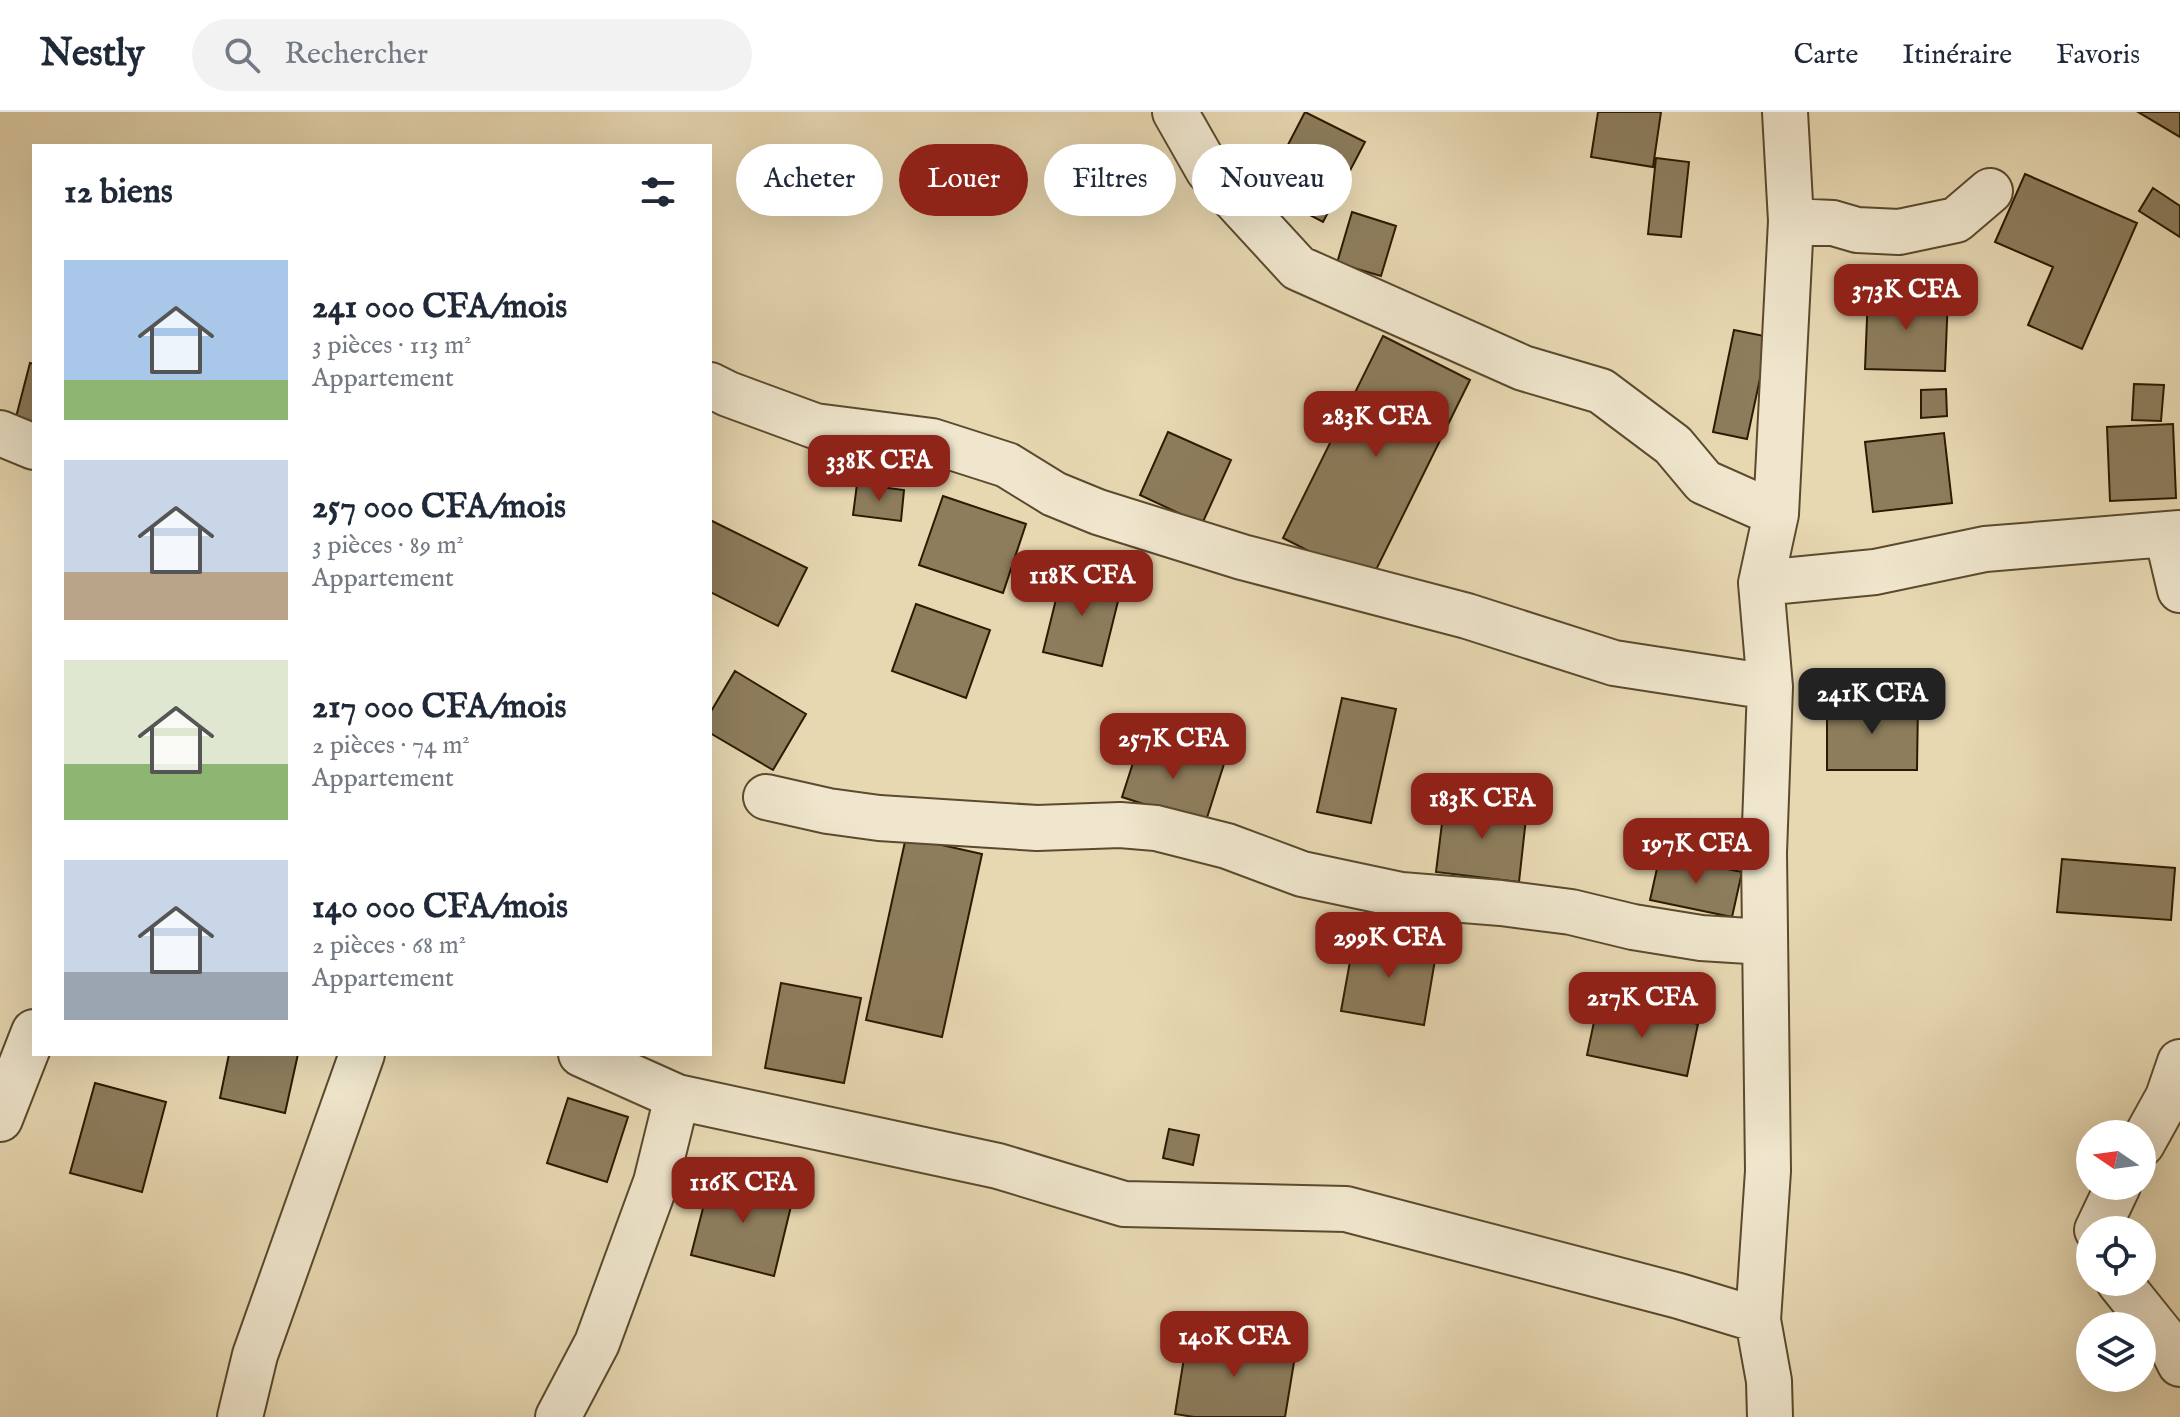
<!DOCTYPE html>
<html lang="fr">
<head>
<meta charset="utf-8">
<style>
	body { margin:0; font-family:"IM FELL English",serif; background:#f2f2f3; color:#1f2937; height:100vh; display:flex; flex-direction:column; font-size:30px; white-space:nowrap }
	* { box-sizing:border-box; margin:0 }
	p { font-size:26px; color:#747a83 }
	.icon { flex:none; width:44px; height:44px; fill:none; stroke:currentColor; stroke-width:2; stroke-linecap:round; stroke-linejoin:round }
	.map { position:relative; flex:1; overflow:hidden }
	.panel { position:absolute; left:32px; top:32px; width:680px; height:912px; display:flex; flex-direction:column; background:#fff; border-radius:0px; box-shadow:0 8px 32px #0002 }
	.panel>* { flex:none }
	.hud { position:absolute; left:736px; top:32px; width:760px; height:72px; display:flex; gap:16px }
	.needle { width:52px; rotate:283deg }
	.tools { position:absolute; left:2076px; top:1008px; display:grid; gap:16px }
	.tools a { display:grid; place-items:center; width:80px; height:80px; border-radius:50%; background:#fff; box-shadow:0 8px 32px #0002; font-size:40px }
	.price { position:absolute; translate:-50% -68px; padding:0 18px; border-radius:16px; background:#8f2418; color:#fff; font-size:26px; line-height:52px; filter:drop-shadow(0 2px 4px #0008) }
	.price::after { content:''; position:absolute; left:50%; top:48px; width:24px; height:18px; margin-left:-12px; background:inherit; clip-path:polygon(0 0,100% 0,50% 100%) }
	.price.current { background:#222; color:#fff }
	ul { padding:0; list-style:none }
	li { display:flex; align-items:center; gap:24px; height:200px; padding:0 32px }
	li span { display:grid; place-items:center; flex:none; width:224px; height:160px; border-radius:0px; color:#555 }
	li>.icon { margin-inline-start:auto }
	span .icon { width:96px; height:96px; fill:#fffc; stroke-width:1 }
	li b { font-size:34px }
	h2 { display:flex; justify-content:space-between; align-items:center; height:96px; padding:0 32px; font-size:34px }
	.pill { padding:0 28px; border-radius:36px; background:#fff; box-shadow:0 8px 32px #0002; font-size:28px; line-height:72px }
	.pill.current { background:#8f2418; color:#fff }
	header { display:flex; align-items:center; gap:48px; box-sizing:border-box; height:112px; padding:0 40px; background:#fff; border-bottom:2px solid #e0e1e3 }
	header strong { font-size:38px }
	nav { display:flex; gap:44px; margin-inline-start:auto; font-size:28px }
	.search { width:560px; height:72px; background:#f2f2f3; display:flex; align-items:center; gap:20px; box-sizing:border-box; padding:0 28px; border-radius:44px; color:#747a83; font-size:30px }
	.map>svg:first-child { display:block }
</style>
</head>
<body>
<header>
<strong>Nestly</strong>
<div class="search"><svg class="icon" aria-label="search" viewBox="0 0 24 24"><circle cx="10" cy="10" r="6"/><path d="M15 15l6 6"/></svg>Rechercher</div>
<nav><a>Carte</a><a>Itinéraire</a><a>Favoris</a></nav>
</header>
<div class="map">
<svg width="2180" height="1305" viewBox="0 0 2180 1305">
	<rect width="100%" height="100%" fill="#e7d8b2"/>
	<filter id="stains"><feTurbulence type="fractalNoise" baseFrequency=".0025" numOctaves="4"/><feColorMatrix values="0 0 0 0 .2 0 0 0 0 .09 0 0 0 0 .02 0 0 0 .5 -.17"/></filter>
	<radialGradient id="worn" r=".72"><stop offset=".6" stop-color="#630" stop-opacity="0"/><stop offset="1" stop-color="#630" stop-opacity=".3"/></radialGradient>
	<path fill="#8d7d5d" stroke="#2c1a01" stroke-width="2" d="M1305,0L1365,30L1323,110L1264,79Z
		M1598,0H1661L1653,55L1591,45Z
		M2138,0H2180V25Z
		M1656,46L1689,50L1681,125L1648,122Z
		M2025,62L2137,111L2082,237L2028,213L2053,155L1995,130Z
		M2153,76L2180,94V125L2139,99Z
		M1352,100L1396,114L1381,164L1337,151Z
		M1868,181L1948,184L1945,259L1865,257Z
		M1734,218L1769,225L1747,327L1713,320Z
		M1383,224L1470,268L1370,470L1283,426Z
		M30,251L34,252V314L15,309Z
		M2134,272L2164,273L2161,309L2132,308Z
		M1946,277L1947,304L1921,306V278Z
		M2173,312L2176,386L2110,389L2107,315Z
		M1168,320L1231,348L1202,412L1140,383Z
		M1944,321L1952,391L1873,400L1865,330Z
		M857,372L904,378L901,409L853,403Z
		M943,384L1026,412L1003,481L919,453Z
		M710,408L807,456L778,514L710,480Z
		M1063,459L1122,473L1102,554L1043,540Z
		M916,492L990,518L966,586L892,559Z
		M735,559L806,602L773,658L710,621V601Z
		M1342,586L1396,597L1371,711L1317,700Z
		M1827,590H1918L1917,658H1827Z
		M1141,626L1224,652L1205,712L1122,685Z
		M1445,687L1527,697L1519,770L1436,760Z
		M906,725L982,742L942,925L866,908Z
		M1660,743L1742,760L1732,805L1650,788Z
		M2062,747L2175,756L2171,808L2057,800Z
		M1355,822L1437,836L1424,913L1341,899Z
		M781,871L861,886L844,971L765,956Z
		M1598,891L1698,912L1687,964L1587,943Z
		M229,942H298L285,1001L220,986Z
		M95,971L166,990L142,1080L70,1061Z
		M568,986L628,1005L607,1070L547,1051Z
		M1169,1017L1199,1023L1193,1053L1163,1046Z
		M712,1061L794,1082L774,1164L691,1143Z
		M1188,1221L1296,1238L1285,1305H1194L1175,1302Z"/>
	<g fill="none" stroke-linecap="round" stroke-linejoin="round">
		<defs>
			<path id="minor" d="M1175,0L1208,58L1298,156L1523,256L1601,279L1673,333L1704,370L1776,402
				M1791,109L1833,111L1857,118L1899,120L1956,108L1990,79
				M710,273L728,282L815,314L932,329L1007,353L1054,382L1098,400L1242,445L1467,504L1614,551L1770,575
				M0,321L34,335
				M2167,423L2180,478
				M1761,471L1875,460L1985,437L2180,421
				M766,685L828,699L879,706L1037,716L1120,713L1156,716L1227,734L1302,762L1401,783L1501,791L1571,800L1633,815L1701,826L1765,830
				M581,942L677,985L998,1054L1124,1092L1346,1097L1679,1184L1758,1208
				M0,1007L34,920
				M2142,1032L2168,985L2180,950
				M2097,1118L2118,1074
				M2119,1170L2172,1236L2180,1252
				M240,1305L255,1243L362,942
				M558,1305L597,1231L656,1070L677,985
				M1770,1305L1769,1269L1758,1208L1768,1059L1764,741L1770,575L1761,471L1776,402L1791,109L1785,0"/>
		</defs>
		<use href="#minor" stroke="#5b4a2d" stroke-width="48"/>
		<use href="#minor" stroke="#efe6cd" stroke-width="44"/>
	</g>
	<rect width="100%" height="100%" filter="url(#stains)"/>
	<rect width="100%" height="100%" fill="url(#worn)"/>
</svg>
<div class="tools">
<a><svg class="needle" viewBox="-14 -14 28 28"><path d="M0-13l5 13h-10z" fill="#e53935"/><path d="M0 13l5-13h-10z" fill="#747a83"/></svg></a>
<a><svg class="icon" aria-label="locate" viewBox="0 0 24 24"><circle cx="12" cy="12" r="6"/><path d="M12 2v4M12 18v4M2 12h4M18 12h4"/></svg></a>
<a><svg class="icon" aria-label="layers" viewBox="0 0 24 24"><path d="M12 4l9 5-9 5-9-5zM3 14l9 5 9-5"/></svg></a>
</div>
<b class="price" style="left:1906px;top:220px">373K CFA</b>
<b class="price" style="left:1376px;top:347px">283K CFA</b>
<b class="price" style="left:879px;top:391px">338K CFA</b>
<b class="price" style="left:1082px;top:506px">118K CFA</b>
<b class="price current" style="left:1872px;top:624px">241K CFA</b>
<b class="price" style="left:1173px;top:669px">257K CFA</b>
<b class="price" style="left:1482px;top:729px">183K CFA</b>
<b class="price" style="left:1696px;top:774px">197K CFA</b>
<b class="price" style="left:1389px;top:868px">299K CFA</b>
<b class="price" style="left:1642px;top:928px">217K CFA</b>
<b class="price" style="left:743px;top:1113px">116K CFA</b>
<b class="price" style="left:1234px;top:1267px">140K CFA</b>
<div class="hud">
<a class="pill">Acheter</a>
<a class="pill current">Louer</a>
<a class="pill">Filtres</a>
<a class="pill">Nouveau</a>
</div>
<section class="panel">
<h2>12 biens<svg class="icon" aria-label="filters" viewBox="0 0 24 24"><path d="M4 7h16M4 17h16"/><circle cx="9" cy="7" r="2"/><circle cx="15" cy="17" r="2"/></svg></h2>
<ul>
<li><span style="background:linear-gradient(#a9c7e8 75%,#8fb573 0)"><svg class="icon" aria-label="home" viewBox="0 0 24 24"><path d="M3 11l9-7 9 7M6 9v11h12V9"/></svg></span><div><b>241 000 CFA/mois</b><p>3 pièces · 113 m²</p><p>Appartement</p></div></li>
<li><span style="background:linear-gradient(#c9d6e8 70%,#b9a48a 0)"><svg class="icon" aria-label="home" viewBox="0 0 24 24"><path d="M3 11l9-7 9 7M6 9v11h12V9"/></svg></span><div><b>257 000 CFA/mois</b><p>3 pièces · 89 m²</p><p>Appartement</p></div></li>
<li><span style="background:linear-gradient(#dfe7d0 65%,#8fb573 0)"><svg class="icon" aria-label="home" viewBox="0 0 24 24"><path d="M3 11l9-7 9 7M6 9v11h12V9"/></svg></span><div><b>217 000 CFA/mois</b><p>2 pièces · 74 m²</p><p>Appartement</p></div></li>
<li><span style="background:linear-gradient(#c9d6e8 70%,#9aa5b1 0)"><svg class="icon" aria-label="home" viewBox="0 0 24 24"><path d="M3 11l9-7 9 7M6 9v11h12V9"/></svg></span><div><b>140 000 CFA/mois</b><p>2 pièces · 68 m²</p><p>Appartement</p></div></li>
</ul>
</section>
</div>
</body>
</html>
